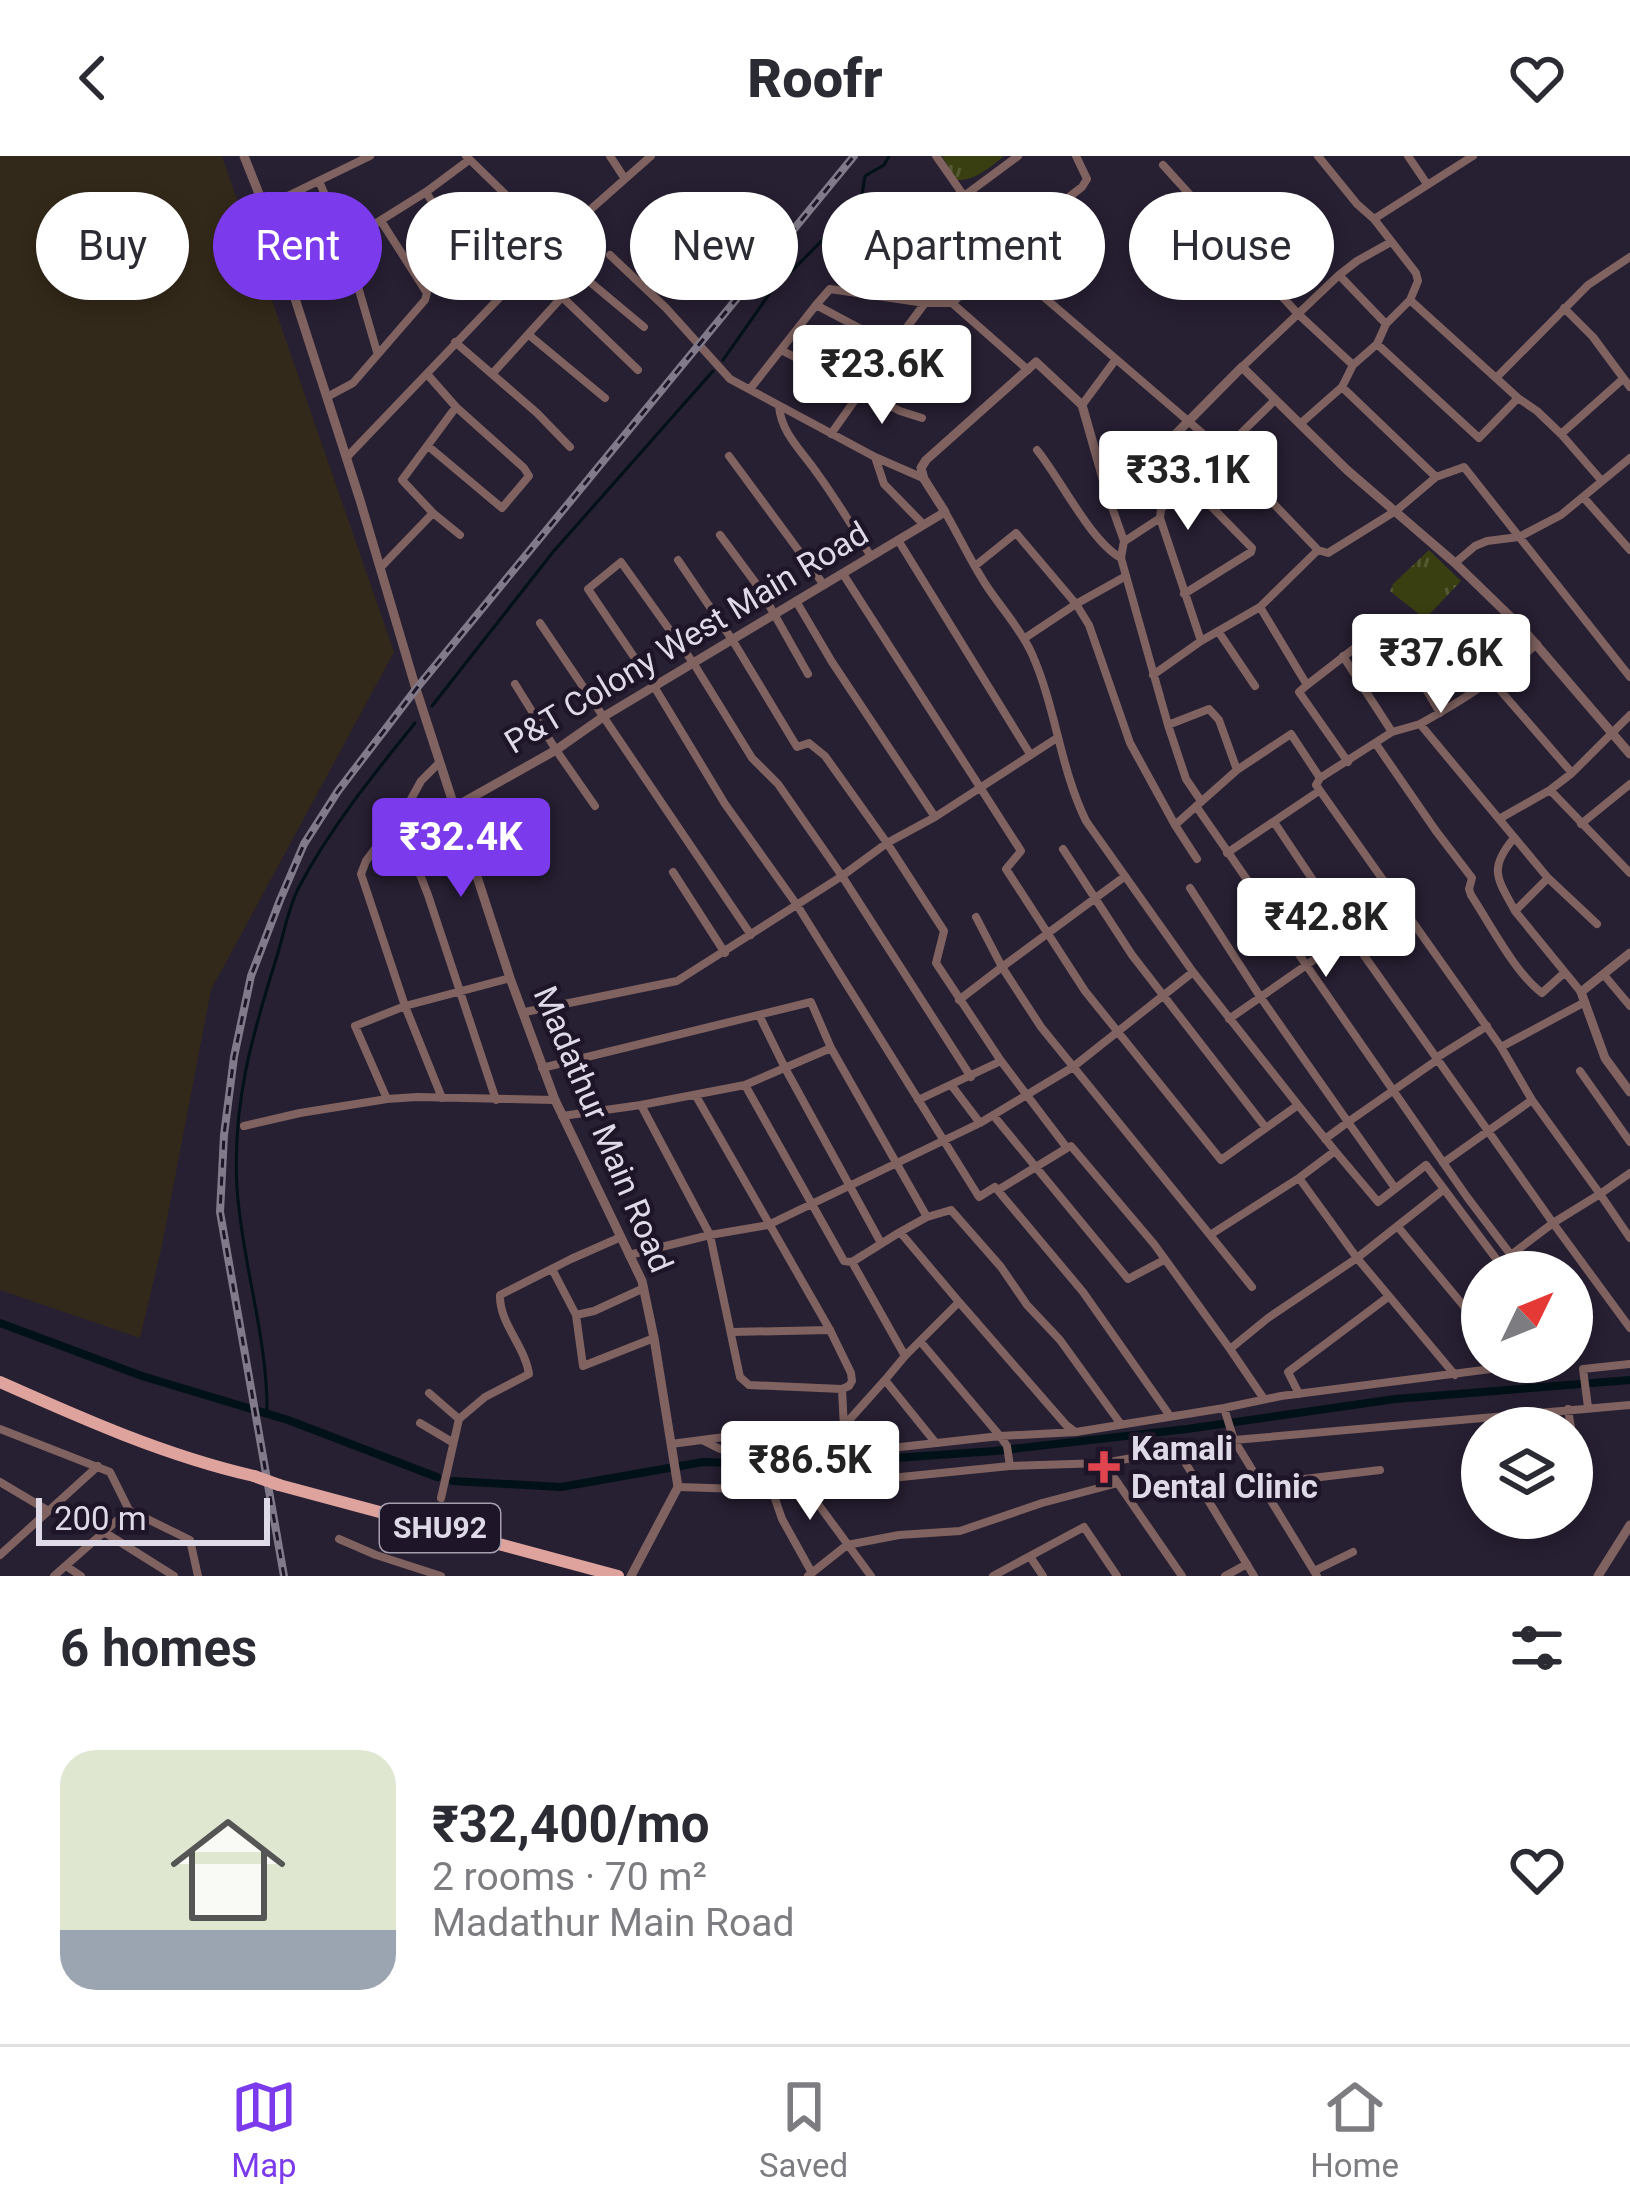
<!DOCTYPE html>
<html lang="en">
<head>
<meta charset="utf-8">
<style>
	body { margin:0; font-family:Roboto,sans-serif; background:#f7f7f7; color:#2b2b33; height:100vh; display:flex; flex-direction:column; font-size:45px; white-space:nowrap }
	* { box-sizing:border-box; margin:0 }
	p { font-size:39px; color:#7c7c81 }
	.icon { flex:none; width:66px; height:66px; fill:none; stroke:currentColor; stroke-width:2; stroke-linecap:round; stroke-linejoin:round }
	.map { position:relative; height:1420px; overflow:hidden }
	.drawer { display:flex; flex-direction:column; background:#fff; flex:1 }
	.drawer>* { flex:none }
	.top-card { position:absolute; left:36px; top:36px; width:1560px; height:108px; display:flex; gap:24px }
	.needle { width:78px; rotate:47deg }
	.buttons { position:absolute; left:1461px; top:1095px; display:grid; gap:24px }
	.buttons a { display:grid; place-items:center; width:132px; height:132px; border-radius:50%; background:#fff; box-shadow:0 6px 18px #0003; font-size:60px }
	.scale { position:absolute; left:36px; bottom:30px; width:234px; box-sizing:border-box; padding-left:12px; border:6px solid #dfdae7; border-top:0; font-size:33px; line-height:42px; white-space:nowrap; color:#dfdae7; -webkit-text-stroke:9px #1e1528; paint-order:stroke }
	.price { position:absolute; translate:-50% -102px; padding:0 27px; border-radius:12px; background:#fff; color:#222; font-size:39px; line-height:78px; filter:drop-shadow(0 3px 6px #0008) }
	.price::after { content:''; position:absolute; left:50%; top:72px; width:36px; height:27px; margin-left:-18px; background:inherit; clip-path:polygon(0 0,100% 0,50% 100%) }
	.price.active { background:#7c3aed; color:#fff }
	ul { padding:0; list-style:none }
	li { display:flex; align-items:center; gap:36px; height:300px; padding:0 60px }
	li+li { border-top:3px solid #e1e1e2 }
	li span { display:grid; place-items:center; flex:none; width:336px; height:240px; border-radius:36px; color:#555 }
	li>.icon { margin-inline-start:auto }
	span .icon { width:144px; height:144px; fill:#fffc; stroke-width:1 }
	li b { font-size:51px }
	h2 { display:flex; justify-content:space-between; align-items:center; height:144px; padding:0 60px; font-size:51px }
	.tag { padding:0 42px; border-radius:54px; background:#fff; box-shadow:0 6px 18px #0003; font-size:42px; line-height:108px }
	.tag.active { background:#7c3aed; color:#fff }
	header { display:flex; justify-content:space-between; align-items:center; height:156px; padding:0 60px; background:#fff; font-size:54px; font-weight:800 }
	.dock { display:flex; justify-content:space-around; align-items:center; height:168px; border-top:3px solid #e1e1e2; background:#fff; font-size:33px; color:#7c7c81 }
	.dock a { display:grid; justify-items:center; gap:6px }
	.dock .active { color:#7c3aed }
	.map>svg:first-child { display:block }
</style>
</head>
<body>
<header><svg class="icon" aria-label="back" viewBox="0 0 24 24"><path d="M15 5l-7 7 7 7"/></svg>Roofr<svg class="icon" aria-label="heart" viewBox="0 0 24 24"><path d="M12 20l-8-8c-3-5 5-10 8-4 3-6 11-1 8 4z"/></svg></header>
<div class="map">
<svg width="1630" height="1420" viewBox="0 0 1630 1420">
	<defs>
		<pattern id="park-tufts" width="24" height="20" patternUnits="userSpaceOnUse" patternTransform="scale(3)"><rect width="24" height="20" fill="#3a3f12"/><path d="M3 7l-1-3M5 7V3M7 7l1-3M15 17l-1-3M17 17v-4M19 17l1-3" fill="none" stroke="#565a34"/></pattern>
	</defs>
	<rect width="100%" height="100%" fill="#271f32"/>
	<path fill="#33291a" d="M0,0H222L394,496L211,834L162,1089L140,1182L0,1134Z"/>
	<path fill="url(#park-tufts)" d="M942,0H1004C989,12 975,25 956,24Z
		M1429,394L1461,425L1425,463L1390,435L1393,428Z"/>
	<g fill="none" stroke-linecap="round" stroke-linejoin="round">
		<path stroke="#001117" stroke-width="3" d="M723,204L770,137L861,45L865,20L884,9L889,0
			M432,550L553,396L713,215
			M267,1258C268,1181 242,1108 237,1032C232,948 252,880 277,800C284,778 288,752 299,731C330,672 373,619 415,567"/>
		<path stroke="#001117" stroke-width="8" d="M0,1167L142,1220L288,1264L437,1321
			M453,1325L561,1331L703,1306L796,1309L995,1295L1187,1273L1395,1243L1630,1224"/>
		<path stroke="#806360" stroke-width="8" d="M466,0L536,68L548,91L644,171
			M610,0L625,23
			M936,0L964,40L1045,142L1223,295L1318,394L1328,397L1397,354L1436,321L1464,311L1630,521
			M1408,0L1427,28
			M1163,9L1297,157L1353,209
			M319,25L345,86L377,196
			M426,36L452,79
			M964,40L1018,0
			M265,51L370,0
			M1374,63L1473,0
			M346,86L426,36L469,4
			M610,99L666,152L730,223L875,301
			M530,110L638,214
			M1339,119L1357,105L1391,86
			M1410,144L1518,242L1537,255L1561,278L1601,324
			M952,147L1028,214
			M816,149L830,133L925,147
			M1564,152L1593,181L1630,231
			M529,179L605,242
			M455,186L537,257L570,291
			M1377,188L1479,282L1518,242
			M893,190L925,147H952L1009,96L1012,87L1021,78L1082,31L1087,23L1076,0
			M781,194L900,255L922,262
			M1242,211L1339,119L1386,168
			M493,217L561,142
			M427,218L456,251L524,312L529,320L502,352L428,290
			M1497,221L1588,129L1630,101
			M1342,231L1436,321
			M750,233L816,149L893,190L831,278
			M327,241L353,227L425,144L427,137L381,65
			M1082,249L1116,203
			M779,250C781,277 802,295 817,317C836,343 853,371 870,399
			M456,251L402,324L433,357L460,379
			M1300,268L1342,231L1353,209L1377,188L1386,168L1410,144L1418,125L1416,117L1374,63L1357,48L1318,0
			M1561,278L1623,223
			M1037,294C1060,322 1091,386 1121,402
			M1223,295L1275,244
			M1158,296L1252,392L1251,396L1184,438
			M729,300L824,429
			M347,301L548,91L651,0
			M923,322L875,301L884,328L923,368
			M1108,340L1124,385L1121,402L1168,569L1186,623L1201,645
			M1584,342L1630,394
			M1160,362L1161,353L1189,327
			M720,379L760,433L808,518
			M898,384L1030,598
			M1125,385L1160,362L1201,485
			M1318,394L1260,451L1307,529L1387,467L1440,557
			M678,404L733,485L797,591L809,587L825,600L887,687L944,775L936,807L1001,905L1067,992L1071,990L1154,1088L1230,1193L1268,1162L1357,1102L1455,1219
			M1455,407L1475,390L1487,385L1519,381L1561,359L1630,302
			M975,410L1016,377L1076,448L1089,469L1130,587L1175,669L1197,703
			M381,411L433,357
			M843,418L1021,695L1006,713L1085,835L1221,1004L1298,949L1193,816L1086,665C1060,612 1056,552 1032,498C1021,473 1001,452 986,429C971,406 959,380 945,356
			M796,445L832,506L935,661
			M540,467L751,779
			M1218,475L1255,530
			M1025,482L1076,448L1126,420
			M1343,500L1392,576
			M1153,519L1201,485L1260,451
			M1493,526L1572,617
			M515,528L556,594L595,650
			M1307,529L1299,536L1348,606
			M1420,568C1465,543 1498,521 1537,488
			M1168,569L1209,553L1219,564L1237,614
			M1376,588L1436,675L1472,722L1469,733L1471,739C1490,768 1515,817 1542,837L1564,817
			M440,606L421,625L399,665L393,669L366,705L361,718L405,850L442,942
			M1550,634L1630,717
			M1196,650L1467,1041L1511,1099L1553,1067L1351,781L1274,666
			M1499,663L1550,634L1572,617L1630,559
			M399,665L428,739L496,944
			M1581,668L1630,628
			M1175,669L1237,614L1291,578L1320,622
			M1514,682C1488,713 1497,722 1515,755
			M1063,693L1132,799L1266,972
			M1227,697L1319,635
			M673,716L725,797
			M1124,721L1002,811L1041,871L1210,1079L1299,1022L1335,995L1298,949
			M1548,722L1597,768
			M1190,732L1261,842L1348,966L1437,904
			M1604,819L1630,850
			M959,844L1002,811L976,761
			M525,856L677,825L842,720L887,687L935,661L1057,582
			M759,859L785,912L881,1087
			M1229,863L1397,746
			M1501,891L1585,846
			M1436,902L1487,870
			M542,912L811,846L831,892L927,1061L900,1076
			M1580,915L1630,986
			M971,921L842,720L778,628L752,602L694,508L621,406L588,433L655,532L725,648L797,749L979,1041L995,1031L1083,1136L1170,1260
			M745,929L844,1105L852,1106L900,1076L959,1146L905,1200L885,1224L935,1286
			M952,930L980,967
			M696,940L830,1174L851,1217L852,1225L849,1230L842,1233L845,1292
			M387,943L355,870L405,850L510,822
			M918,944L1001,905
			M1532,944L1501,891L1316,629L1320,622L1392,576L1420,568L1548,722L1515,755L1581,836
			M641,949L710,1079L740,1221L749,1229L842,1233
			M993,959L1128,1123L1164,1104
			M562,960L641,949L745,929L831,892
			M244,970L300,957L387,943L417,941L555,944
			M1325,983L1348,966L1395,1032
			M1335,995L1378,1046L1426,1009L1506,1116
			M1443,1007L1532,944L1600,1038L1553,1067L1630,1172
			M1630,1017L1600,1038L1630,1082
			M1299,1022L1357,1102L1443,1034
			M998,1034L1067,992
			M927,1061L951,1054L1001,1111L1027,1149L1060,1184L1120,1267
			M1398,1071L1482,1172
			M1210,1079L1252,1131
			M629,1099L710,1079L768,1069L980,967L1073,911L1193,816
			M852,1106L905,1200
			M552,1113L576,1159L594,1155L644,1132
			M959,1146L1066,1269L1074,1275
			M576,1159L583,1210L654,1182
			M732,1176L830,1174
			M920,1185L1000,1280L1007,1290L1010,1310
			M1230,1193L1264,1243
			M1572,1201L1573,1202
			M429,1237L459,1263
			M1299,1238L1288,1216L1388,1141
			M1588,1251L1583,1213L1630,1208
			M1224,1252L1234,1284L1317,1420
			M1568,1253L1571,1272
			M420,1267L452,1286
			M0,1273L110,1316L129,1354L190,1384L198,1420
			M1572,1280L1574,1294
			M702,1284L720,1293L739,1298L891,1292L1000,1280L1076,1276L1224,1252L1281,1240L1545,1206
			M671,1288L740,1279H832L842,1272L885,1224
			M1177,1293L1254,1420
			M1104,1307L1182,1420
			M0,1326L47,1354
			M1262,1328L1380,1314
			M809,1329L818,1348L871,1420
			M678,1331L772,1334L1010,1310L1104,1307L1234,1284L1630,1249
			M772,1334L782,1363L812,1417
			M441,1342L459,1263L485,1241L529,1218C525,1190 499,1167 500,1139L571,1103L621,1081
			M104,1376L174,1420
			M339,1383L376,1399L441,1420
			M0,1399L98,1310
			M1031,1402L1043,1420
			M66,1410L81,1420
			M1314,1415L1353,1396
			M54,1420L129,1354
			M808,1420L847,1389L899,1379L960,1375L1042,1347L1118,1327
			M993,1420L1084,1371L1117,1420
			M1225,1420L1247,1408"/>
		<path stroke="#806360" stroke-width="9" d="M244,0L271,68L360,344L416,533L510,822L555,944L642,1125L654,1182L678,1331L631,1420
			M453,652L556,594L603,561L945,356L924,323L921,312L926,304L1036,206L1082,249L1108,340L1158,296L1242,211L1347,314L1455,407L1521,471L1630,598
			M1630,797L1581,836L1605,902L1630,936
			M1598,1420L1630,1369"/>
		<path stroke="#dea39d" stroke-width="12" d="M0,1226C83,1263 166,1300 254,1320
			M279,1329L618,1420"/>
		<defs>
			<path id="rail" d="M284,1420L220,1056L224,979L234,901L251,820L280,744L304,688L338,635L416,533L854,0"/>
		</defs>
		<use href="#rail" stroke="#807a8a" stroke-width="8"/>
		<use href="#rail" stroke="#1e1528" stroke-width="3" stroke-dasharray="9" stroke-linecap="butt"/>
		<path stroke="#dea39d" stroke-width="12" d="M254,1320L279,1329"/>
	</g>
	<path fill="#e0444e" stroke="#1e1528" stroke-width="4.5" d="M1098 1293h12v12h12v12h-12v12h-12v-12h-12v-12h12z"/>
	<g text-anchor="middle" stroke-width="9" stroke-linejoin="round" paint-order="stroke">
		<rect fill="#1e1528" stroke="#a59fae" stroke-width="3" x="380" y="1348" width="120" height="48" rx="9"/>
		<g font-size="30" font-weight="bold" fill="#dfdae7">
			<text x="440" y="1382">SHU92</text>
		</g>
		<g font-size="33" fill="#dfdae7" stroke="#1e1528">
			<text transform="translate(686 481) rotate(-31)" y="12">P&amp;T Colony West Main Road</text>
			<text transform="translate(604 973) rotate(67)" y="12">Madathur Main Road</text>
		</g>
		<g font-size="33" font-weight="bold" fill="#dfdae7" stroke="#1e1528" text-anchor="start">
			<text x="1131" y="1304">Kamali<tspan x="1131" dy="38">Dental Clinic</tspan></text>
		</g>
	</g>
</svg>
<div class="buttons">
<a><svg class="needle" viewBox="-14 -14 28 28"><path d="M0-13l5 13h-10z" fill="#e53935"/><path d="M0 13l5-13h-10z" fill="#7c7c81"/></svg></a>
<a><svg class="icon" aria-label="layers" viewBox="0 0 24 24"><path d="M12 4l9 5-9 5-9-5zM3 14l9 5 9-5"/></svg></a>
</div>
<div class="scale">200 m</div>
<b class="price" style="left:882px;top:271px">₹23.6K</b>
<b class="price" style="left:1188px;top:377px">₹33.1K</b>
<b class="price" style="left:1441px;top:560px">₹37.6K</b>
<b class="price active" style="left:461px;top:744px">₹32.4K</b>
<b class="price" style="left:1326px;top:824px">₹42.8K</b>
<b class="price" style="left:810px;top:1367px">₹86.5K</b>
<div class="top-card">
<a class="tag">Buy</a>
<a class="tag active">Rent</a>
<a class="tag">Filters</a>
<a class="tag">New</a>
<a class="tag">Apartment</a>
<a class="tag">House</a>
</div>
</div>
<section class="drawer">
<h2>6 homes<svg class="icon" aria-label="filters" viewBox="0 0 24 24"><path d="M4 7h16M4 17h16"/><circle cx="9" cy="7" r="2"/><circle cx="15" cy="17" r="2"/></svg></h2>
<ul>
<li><span style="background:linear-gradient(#dfe7d0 75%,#9aa5b1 0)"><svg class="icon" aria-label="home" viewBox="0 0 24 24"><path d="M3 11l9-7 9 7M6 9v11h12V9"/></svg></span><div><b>₹32,400/mo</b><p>2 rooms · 70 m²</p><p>Madathur Main Road</p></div><svg class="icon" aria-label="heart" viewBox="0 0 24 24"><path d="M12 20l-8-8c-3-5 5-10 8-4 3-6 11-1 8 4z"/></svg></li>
</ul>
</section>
<nav class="dock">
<a class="active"><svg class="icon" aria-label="map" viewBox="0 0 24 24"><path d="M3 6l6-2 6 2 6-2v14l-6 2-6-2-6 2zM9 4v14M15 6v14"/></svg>Map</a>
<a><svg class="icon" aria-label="saved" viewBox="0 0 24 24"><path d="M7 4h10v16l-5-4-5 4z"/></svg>Saved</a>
<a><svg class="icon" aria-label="home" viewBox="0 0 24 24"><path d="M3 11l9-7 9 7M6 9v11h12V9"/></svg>Home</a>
</nav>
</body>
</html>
